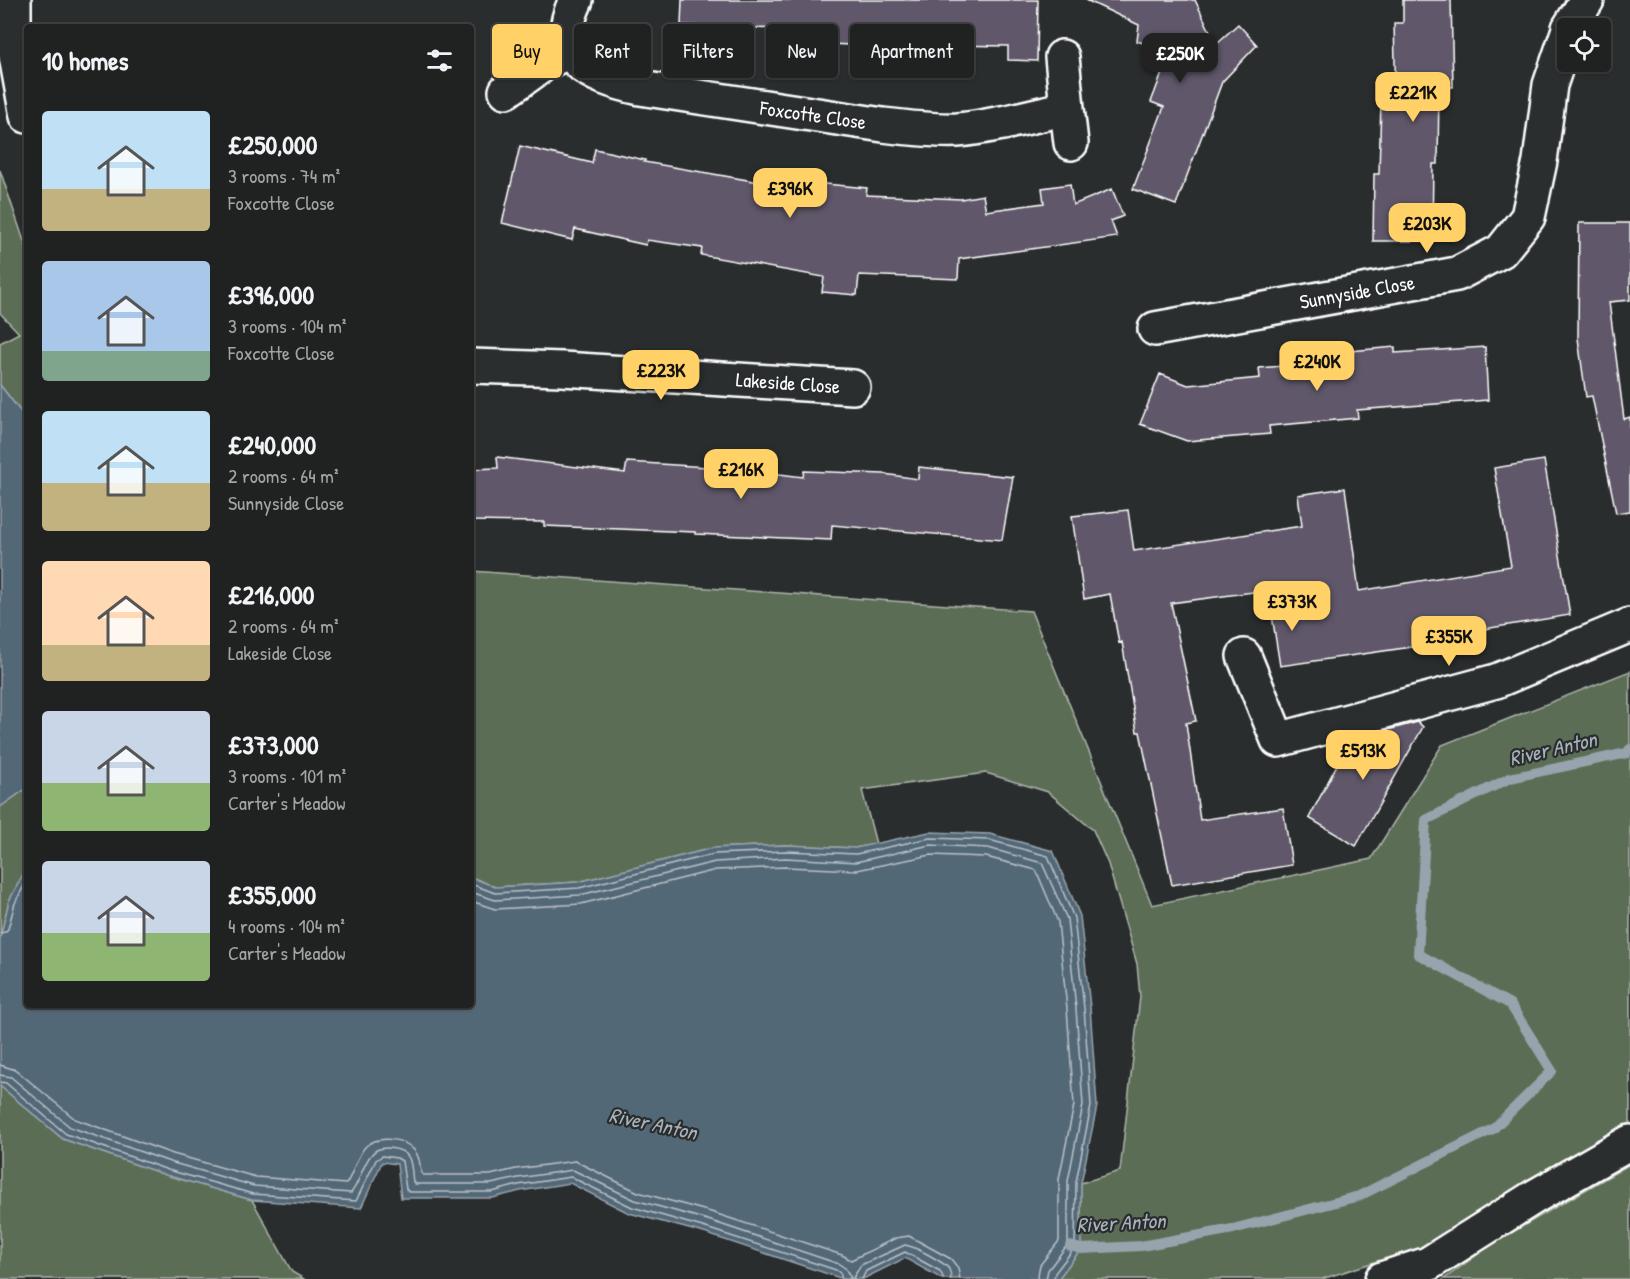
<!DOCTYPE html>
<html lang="en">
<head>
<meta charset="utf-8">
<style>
	body { margin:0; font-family:"Patrick Hand",sans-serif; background:#282a2a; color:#f1f3f6; height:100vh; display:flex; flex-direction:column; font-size:22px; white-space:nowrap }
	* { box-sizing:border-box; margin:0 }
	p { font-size:20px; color:#a2a4a5 }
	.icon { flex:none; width:33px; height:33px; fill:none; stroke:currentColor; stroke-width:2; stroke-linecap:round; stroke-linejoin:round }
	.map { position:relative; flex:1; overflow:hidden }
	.side { position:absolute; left:24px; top:24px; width:450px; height:984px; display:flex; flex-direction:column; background:#202222; border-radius:6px; box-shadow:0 2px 4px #0004,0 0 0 2px #3d3f40 }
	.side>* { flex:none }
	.hud { position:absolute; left:492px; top:24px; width:570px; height:54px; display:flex; gap:12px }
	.buttons { position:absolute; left:1557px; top:18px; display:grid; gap:12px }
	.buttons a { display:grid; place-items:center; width:54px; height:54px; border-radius:6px; background:#202222; box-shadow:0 2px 4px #0004,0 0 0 2px #3d3f40; font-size:30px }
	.price { position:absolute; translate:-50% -51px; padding:0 14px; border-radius:12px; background:#ffd166; color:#111; font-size:20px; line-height:39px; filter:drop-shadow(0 2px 3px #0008) }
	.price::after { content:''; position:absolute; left:50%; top:36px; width:18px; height:14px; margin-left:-9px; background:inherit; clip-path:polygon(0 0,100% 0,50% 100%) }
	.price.on { background:#222; color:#fff }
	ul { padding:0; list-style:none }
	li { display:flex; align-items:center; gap:18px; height:150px; padding:0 18px }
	li span { display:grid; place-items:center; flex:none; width:168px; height:120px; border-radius:6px; color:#555 }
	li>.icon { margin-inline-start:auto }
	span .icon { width:72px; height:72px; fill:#fffc; stroke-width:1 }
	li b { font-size:26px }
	h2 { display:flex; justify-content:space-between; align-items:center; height:72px; padding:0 18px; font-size:26px }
	.tag { padding:0 21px; border-radius:6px; background:#202222; box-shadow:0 2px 4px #0004,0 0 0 2px #3d3f40; font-size:21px; line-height:54px }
	.tag.on { background:#ffd166; color:#111 }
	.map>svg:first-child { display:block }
</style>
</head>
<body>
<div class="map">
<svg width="1630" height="1279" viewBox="0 0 1630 1279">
	<rect width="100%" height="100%" fill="#2a2d2e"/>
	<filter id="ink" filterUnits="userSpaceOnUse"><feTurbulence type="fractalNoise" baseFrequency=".0167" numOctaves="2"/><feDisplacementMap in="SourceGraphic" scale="12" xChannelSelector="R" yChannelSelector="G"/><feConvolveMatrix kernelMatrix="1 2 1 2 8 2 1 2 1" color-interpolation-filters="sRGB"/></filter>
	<g filter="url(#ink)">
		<path fill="#5c6d57" stroke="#aeb6ab" stroke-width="1.5" d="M0,170L27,250V420L0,385V343L19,333L0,313Z
			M471,571L1031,611L1152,905L1371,859L1442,745L1630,671V1128L1579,1154L1421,1247L1322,1279H1058L1081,1249V1183L1120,1171L1140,997L1137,964L1108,864L1093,830L1048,792L986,773L862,790L876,844L855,848L786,845L713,848L578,882L495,887L471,877Z
			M27,788V867L9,901L0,938V807Z
			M0,1086L63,1139L166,1175L252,1200L292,1272L304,1279H0Z
			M1630,1164V1279H1444L1489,1246Z"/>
		<path fill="#536777" stroke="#98a4ad" stroke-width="1.5" d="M0,385L27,420V788L0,807Z
			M929,832L990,834L1053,851L1080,916L1090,1007L1097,1106L1081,1183V1249L1058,1279H942L905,1258L863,1279H843L704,1233L629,1213L570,1183L520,1191L493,1198H401L397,1164L382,1162L361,1208L252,1200L166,1175L63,1139L0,1086V938L9,901L27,867V1005H471V877L495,887L578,882L713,848L786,845L855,848Z"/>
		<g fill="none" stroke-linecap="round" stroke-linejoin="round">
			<path stroke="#bac2c9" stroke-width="1.5" d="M471,884L495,893L579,888L714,854L786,851L856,854L930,838L989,840L1048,856L1074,918L1084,1008L1091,1106L1076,1182L1075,1247L1055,1273L1054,1279
				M471,892L495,900L580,895L715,862L786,858L856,862L930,845L988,848L1042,863L1067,919L1076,1009L1083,1105L1068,1181V1244L1048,1270L1046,1279
				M471,901L495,909L581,904L716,870L786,867L857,870L931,855L986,857L1036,870L1058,922L1067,1009L1074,1105L1059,1179V1241L1040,1265L1037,1279
				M0,933L5,932L8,929L15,903L27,880
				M0,1065L16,1070L75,1119L173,1154L256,1177L346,1184C354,1173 356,1156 366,1146C378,1135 404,1138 414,1150C420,1157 420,1165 421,1173L423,1175H490L516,1169L575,1161L638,1192L711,1212L842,1255L851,1260L896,1238L909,1236L951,1259L958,1268L960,1279
				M0,1075L11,1077L70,1127L170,1162L254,1186L351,1193C360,1182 362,1166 371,1155C378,1144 403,1147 409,1158C412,1165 412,1175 413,1182L415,1184H491L518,1178L573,1170L635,1200L708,1220L839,1264L845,1268L851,1278L849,1279
				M0,1082L6,1083L66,1134L168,1170L253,1194L356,1201L376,1160L382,1156L397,1158L402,1161L406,1189L409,1192H492L518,1185L571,1177L632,1207L706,1228L836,1270L841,1274V1279
				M855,1279L853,1278L861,1265L905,1245C914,1246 944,1262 949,1269C951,1273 951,1275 951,1279
				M862,1279L866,1271L905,1252L940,1271L944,1279"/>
			<path stroke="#98a4ad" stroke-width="10" d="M1070,1246L1081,1249L1141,1246L1233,1229L1359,1196L1493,1129L1552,1071L1510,1004L1418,954L1426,820L1510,778L1627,753L1630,749"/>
		</g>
		<path fill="#61596a" stroke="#fff" stroke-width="1.5" d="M682,0H1038L1037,61L1008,60V46L943,45L942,64L913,63L914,47L824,44V31L681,25Z
			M1086,0H1195L1216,44L1238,24L1257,45L1222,82L1176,205L1133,189L1164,107L1151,102L1170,52L1137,41L1139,25Z
			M1403,0H1451L1453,87H1439L1438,164H1433L1432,241H1373L1374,174H1379L1381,101L1396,102L1394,23H1403Z
			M520,146L592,163L595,149L645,160L644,162L765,183V178L815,186V183L867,188L866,195L961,199L983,195L986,211L1044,203L1042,188L1070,184L1073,205L1112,189L1123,216L1111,221L1117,237L959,259L958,279L859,275L857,295L822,292L824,277L701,255L702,248L647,240L646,245L575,229L572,240L502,223Z
			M1579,223H1630V300L1609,302L1624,419L1630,417V511L1616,513L1592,396L1586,397L1578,338Z
			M1395,347V353L1485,347L1488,400L1357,410L1358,418L1269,426L1270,434L1187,441L1140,424L1160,374L1188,385L1260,378L1259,368L1350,360V351Z
			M497,457L625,473L627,462L740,469L803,477L804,471L884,474L918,479L919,467L1013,477L1002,540L832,525L831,540L695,534V532L544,526V522L471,521V469L498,468Z
			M1544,460L1570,615L1417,640L1418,646L1280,666L1268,590L1171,603L1196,721L1186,723L1200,820L1283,808L1292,865L1172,885L1140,732H1137L1122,642L1119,643L1110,594L1084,599L1072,516L1128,510L1134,551L1302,526L1298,495L1345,488L1359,591L1511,566L1494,468Z
			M1418,722L1423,727L1356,846L1309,818L1350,740Z"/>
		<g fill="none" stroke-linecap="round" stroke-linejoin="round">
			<defs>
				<path id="minor" d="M14,0V45L27,116
					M576,0C548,59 590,77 640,88L883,125C908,128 932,131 957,130C994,127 1031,116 1067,108L1062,57
					M1569,28L1587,0
					M506,91L545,63L571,50
					M1067,108L1071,143
					M1155,329L1457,274L1501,251L1528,217L1540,161L1550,85L1568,32
					M471,366L562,369L853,387
					M1244,656L1278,740L1496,681L1630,625
					M1382,1279L1428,1264L1534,1197L1630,1142"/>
			</defs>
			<use href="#minor" stroke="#fff" stroke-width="38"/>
			<use href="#minor" stroke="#2a2d2e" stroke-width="33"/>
		</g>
	</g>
	<g text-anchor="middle" stroke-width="4.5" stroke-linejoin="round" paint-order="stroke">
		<g font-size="20" fill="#fff" stroke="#2a2d2e">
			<text transform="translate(813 115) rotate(8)" y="7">Foxcotte Close</text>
			<text transform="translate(1357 292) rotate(-10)" y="7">Sunnyside Close</text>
			<text transform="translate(788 383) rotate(4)" y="7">Lakeside Close</text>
		</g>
		<g font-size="21" font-style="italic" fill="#a9b3bb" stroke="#2a2d2e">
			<text transform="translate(1553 749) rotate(-13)" y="7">River Anton</text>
			<text transform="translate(653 1124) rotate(12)" y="7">River Anton</text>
			<text transform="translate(1121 1223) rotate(-3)" y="7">River Anton</text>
		</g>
	</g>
</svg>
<div class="buttons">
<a><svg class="icon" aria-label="locate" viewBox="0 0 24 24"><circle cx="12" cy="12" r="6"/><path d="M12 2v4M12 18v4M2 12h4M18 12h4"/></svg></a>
</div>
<b class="price on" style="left:1180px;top:84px">£250K</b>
<b class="price" style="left:1413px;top:123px">£221K</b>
<b class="price" style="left:790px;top:219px">£396K</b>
<b class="price" style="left:1427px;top:254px">£203K</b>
<b class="price" style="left:1317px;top:392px">£240K</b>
<b class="price" style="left:661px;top:401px">£223K</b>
<b class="price" style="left:741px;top:500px">£216K</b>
<b class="price" style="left:1292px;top:632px">£373K</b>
<b class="price" style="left:1449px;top:667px">£355K</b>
<b class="price" style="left:1363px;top:781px">£513K</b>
<div class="hud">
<a class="tag on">Buy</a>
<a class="tag">Rent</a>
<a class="tag">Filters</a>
<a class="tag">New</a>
<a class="tag">Apartment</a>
</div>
<section class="side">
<h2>10 homes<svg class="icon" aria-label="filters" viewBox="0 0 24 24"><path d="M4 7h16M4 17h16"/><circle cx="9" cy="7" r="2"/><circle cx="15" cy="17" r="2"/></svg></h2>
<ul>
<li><span style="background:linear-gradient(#bfe0f5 65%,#c2b280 0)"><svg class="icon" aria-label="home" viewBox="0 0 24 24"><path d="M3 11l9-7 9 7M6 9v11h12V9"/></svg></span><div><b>£250,000</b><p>3 rooms · 74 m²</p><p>Foxcotte Close</p></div></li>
<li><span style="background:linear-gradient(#a9c7e8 75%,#7fa58c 0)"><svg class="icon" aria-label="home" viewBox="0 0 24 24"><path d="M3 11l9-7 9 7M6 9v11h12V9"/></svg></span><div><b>£396,000</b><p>3 rooms · 104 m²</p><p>Foxcotte Close</p></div></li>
<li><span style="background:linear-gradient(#bfe0f5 60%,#c2b280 0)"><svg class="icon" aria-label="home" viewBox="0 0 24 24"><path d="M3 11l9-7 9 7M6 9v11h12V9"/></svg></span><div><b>£240,000</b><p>2 rooms · 64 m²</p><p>Sunnyside Close</p></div></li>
<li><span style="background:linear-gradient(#ffd9b3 70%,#c2b280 0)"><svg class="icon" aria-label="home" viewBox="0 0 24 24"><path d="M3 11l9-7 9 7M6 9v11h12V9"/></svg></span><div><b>£216,000</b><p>2 rooms · 64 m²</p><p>Lakeside Close</p></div></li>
<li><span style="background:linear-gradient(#c9d6e8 60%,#8fb573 0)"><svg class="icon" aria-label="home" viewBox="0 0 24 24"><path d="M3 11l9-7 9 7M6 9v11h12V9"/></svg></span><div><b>£373,000</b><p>3 rooms · 101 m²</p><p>Carter's Meadow</p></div></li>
<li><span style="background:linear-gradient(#c9d6e8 60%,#8fb573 0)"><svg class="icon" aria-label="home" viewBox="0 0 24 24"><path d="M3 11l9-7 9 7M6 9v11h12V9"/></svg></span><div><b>£355,000</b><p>4 rooms · 104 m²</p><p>Carter's Meadow</p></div></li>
</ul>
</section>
</div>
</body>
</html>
